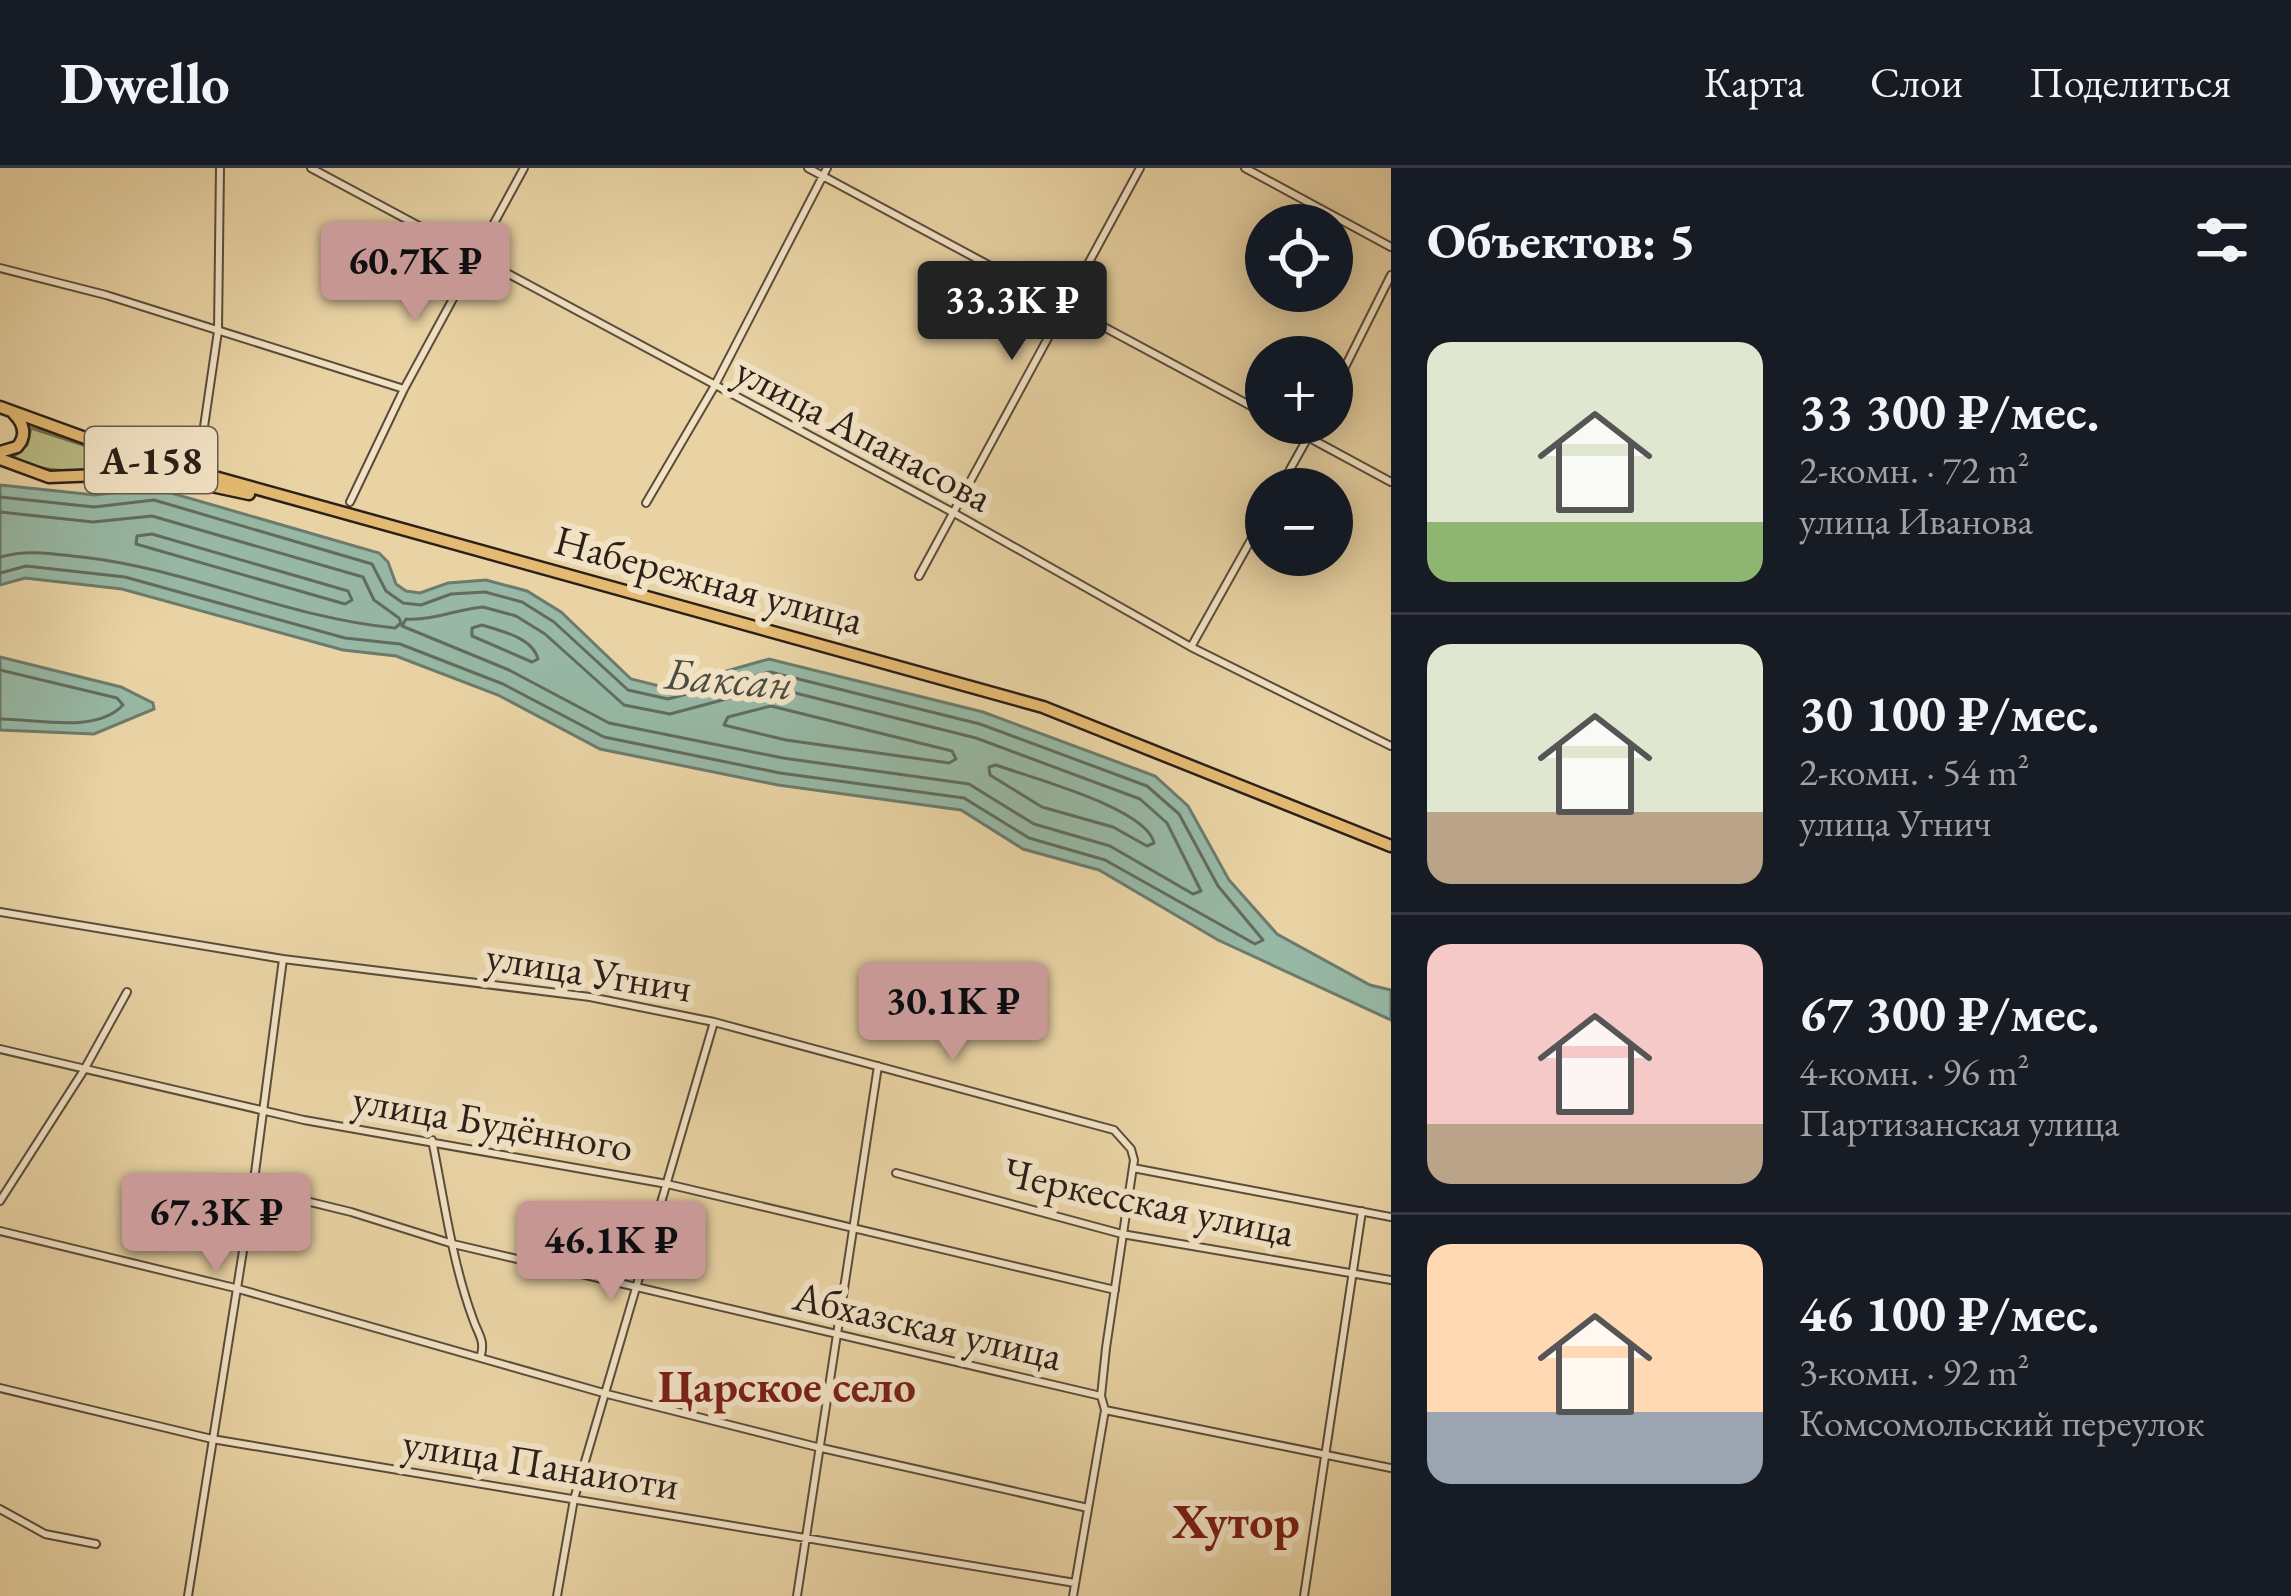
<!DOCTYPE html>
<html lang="ru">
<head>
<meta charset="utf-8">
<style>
	body { margin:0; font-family:"EB Garamond",serif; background:#242831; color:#f1f3f6; height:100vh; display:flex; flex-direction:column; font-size:45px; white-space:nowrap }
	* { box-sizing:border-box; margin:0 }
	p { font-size:39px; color:#9ea1a6 }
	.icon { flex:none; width:66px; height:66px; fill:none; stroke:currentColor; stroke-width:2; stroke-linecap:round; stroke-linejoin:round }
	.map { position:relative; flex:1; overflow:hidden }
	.details { display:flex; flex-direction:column; background:#171b24; width:900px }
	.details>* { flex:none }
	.controls { position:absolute; left:1245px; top:36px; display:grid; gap:24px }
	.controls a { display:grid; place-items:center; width:108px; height:108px; border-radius:50%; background:#171b24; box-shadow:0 6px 30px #0003; font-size:60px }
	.price { position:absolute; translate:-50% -102px; padding:0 27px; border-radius:12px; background:#c59692; color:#111; font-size:39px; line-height:78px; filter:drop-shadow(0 3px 6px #0008) }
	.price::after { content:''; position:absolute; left:50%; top:72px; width:36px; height:27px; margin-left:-18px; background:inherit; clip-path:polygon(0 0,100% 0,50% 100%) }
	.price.active { background:#222; color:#fff }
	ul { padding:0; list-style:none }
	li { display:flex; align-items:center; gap:36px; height:300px; padding:0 36px }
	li+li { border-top:3px solid #363941 }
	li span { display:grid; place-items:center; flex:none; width:336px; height:240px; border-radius:24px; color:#555 }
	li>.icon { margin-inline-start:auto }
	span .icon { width:144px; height:144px; fill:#fffc; stroke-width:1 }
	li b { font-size:51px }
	h2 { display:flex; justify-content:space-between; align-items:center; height:144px; padding:0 36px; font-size:51px }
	header { display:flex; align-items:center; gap:72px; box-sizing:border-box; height:168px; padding:0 60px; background:#171b24; border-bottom:3px solid #363941 }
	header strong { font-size:57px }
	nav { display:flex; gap:66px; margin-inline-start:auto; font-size:42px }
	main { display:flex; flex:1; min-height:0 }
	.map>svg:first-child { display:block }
</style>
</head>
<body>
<header>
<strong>Dwello</strong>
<nav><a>Карта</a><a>Слои</a><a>Поделиться</a></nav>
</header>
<main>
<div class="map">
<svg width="1391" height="1428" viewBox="0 0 1391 1428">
	<rect width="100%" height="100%" fill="#e9d3a4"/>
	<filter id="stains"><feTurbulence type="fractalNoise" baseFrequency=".00167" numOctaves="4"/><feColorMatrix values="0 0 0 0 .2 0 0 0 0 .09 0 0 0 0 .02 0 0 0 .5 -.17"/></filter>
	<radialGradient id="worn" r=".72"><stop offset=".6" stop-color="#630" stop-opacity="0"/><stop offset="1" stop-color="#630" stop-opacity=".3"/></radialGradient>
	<path fill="#babb83" stroke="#726d4e" stroke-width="3" d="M31,260L138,295V297C95,302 53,311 13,289L27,277Z"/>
	<path fill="#97b8a5" stroke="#6c7b6d" stroke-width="3" d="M0,317L95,327L154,320L379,385L388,394L396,416L406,423L420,425L448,415L486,412L527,423L561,444L631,511L667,520L769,491L983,544L1155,608L1188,638L1229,712L1277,766L1370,817L1391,822V852L1218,772L1099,702L1023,681L961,642L778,617L600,581L498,527L396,488L343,482L122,421L25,410L0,417Z
		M0,489L121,519L153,535L154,541L94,566L0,562Z"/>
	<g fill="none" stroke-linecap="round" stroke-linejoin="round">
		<path stroke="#616c5e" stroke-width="3" d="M0,329L94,339L154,332L372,396L386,423L403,435L421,437L451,426L485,424L522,434L554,454L628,522L668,531L770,504L980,556L1147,618L1179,646L1218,718L1263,772L1255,776L1105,692L1029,670L964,630L780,605L604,569L503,516L400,476L345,470L125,409L26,398L0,405
			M0,344L93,354L152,348L363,409L374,432L399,450L401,455L395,460C288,450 189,401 82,389C53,386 28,381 0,389
			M152,366L348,423L352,432L345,436L136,376L137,368Z
			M483,439L516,448L545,466L624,537L670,546L771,519L976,570L1140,631L1167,655L1201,723L1193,726L1110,678L1034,656L969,616L783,590L609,555L509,502L402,458L406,451C432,453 457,441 483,439Z
			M482,457C502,463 533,470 538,491L532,494L472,468V460Z
			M0,502L117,530L123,537C96,566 37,551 0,551
			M771,538L952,583L956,591L949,595L786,572L724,557L728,549Z
			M996,597C1031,610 1147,640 1154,675L1147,678L1113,659L1042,639L990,607L989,599Z"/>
		<defs>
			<path id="street" d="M311,0L954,345L1191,479L1391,578
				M808,0L1266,246
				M1245,0L1391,79
				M0,100L106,127L404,221
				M1332,225L1391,107
				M1282,255L1391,314
				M200,286L218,163L220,0
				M1279,321L1316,255
				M350,334L404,221L524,0
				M646,335L714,219L827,0
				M919,408L1140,0
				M1191,479L1266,345
				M0,744L283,791L590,829L714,854L1114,962L1131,981L1134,992L1106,1180L1101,1228L1105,1242L1073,1428
				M0,881L304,952L667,1016L1115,1122
				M432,972C444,1031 452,1094 473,1151C478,1166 485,1172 481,1187
				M1133,1000L1391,1049
				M896,1005L1122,1066L1391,1112
				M253,1020L351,1044L453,1076L1101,1228
				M0,1033L84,902L127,824
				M0,1063L235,1120L607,1226L817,1279L1088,1340
				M0,1220L212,1271L1075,1415
				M1105,1242L1391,1300
				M0,1341L45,1366L96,1376
				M188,1428L253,1020L283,791
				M557,1428L574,1331L714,854
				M797,1428L878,898
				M1304,1428L1362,1043"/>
			<path id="primary" d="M0,239L121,283L1043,539L1391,678
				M0,284L17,279C27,268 24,256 14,246
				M0,291L49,309L151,305L249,326"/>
		</defs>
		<use href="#street" stroke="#5a4c3b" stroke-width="10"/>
		<use href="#primary" stroke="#2b1f18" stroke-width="15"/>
		<use href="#street" stroke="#f1e2c4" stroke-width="6"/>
		<use href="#primary" stroke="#e4ba72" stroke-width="10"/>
	</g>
	<g text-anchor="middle" stroke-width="12" stroke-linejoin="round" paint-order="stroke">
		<rect fill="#f1e2c4" stroke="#665a4c" stroke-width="3" x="85" y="259" width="132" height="66" rx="9"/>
		<g font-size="39" font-weight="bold" fill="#2b1f18">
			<text x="151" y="306">А-158</text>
		</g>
		<g font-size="42" fill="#2b1f18" stroke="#f1e2c4">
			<text transform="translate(864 265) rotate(28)" y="15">улица Апанасова</text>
			<text transform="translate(709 411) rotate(15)" y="15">Набережная улица</text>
			<text transform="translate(589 803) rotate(9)" y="15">улица Угнич</text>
			<text transform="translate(493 954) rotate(10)" y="15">улица Будённого</text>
			<text transform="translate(1149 1033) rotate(12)" y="15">Черкесская улица</text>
			<text transform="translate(928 1157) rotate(13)" y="15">Абхазская улица</text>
			<text transform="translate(541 1295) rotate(9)" y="15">улица Панаиоти</text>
		</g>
		<g font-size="45" font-style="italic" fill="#4b4d42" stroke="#f1e2c4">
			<text transform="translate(729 510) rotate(5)" y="16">Баксан</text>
		</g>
		<g font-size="45" font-weight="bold" fill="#7a1f14" stroke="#f1e2c4">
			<text x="787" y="1234">Царское село</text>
		</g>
		<g font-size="48" font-weight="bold" fill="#7a1f14" stroke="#f1e2c4">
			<text x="1236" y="1370">Хутор</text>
		</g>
	</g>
	<rect width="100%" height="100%" filter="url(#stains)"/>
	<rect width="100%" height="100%" fill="url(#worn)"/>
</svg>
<div class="controls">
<a><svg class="icon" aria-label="locate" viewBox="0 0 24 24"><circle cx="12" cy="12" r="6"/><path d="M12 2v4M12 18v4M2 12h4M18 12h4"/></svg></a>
<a>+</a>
<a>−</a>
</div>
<b class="price" style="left:415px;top:156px">60.7K ₽</b>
<b class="price active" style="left:1012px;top:195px">33.3K ₽</b>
<b class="price" style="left:953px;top:896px">30.1K ₽</b>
<b class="price" style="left:216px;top:1107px">67.3K ₽</b>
<b class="price" style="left:611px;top:1135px">46.1K ₽</b>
</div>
<section class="details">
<h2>Объектов: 5<svg class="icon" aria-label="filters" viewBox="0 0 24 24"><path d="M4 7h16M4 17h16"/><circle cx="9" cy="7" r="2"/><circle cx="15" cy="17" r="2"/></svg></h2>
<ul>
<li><span style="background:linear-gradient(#dfe7d0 75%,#8fb573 0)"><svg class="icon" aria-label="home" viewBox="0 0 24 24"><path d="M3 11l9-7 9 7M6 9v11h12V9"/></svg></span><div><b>33 300 ₽/мес.</b><p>2-комн. · 72 m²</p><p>улица Иванова</p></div></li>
<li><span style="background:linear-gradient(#dfe7d0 70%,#b9a48a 0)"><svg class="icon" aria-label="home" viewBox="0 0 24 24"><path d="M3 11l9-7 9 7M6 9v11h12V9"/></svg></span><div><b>30 100 ₽/мес.</b><p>2-комн. · 54 m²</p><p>улица Угнич</p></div></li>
<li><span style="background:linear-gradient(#f6c9c9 75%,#b9a48a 0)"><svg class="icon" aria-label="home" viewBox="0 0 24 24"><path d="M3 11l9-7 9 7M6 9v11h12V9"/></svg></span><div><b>67 300 ₽/мес.</b><p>4-комн. · 96 m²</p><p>Партизанская улица</p></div></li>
<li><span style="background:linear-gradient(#ffd9b3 70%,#9aa5b1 0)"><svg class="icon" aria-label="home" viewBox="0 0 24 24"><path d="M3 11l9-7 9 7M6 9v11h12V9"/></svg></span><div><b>46 100 ₽/мес.</b><p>3-комн. · 92 m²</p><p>Комсомольский переулок</p></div></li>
</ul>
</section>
</main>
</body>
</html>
